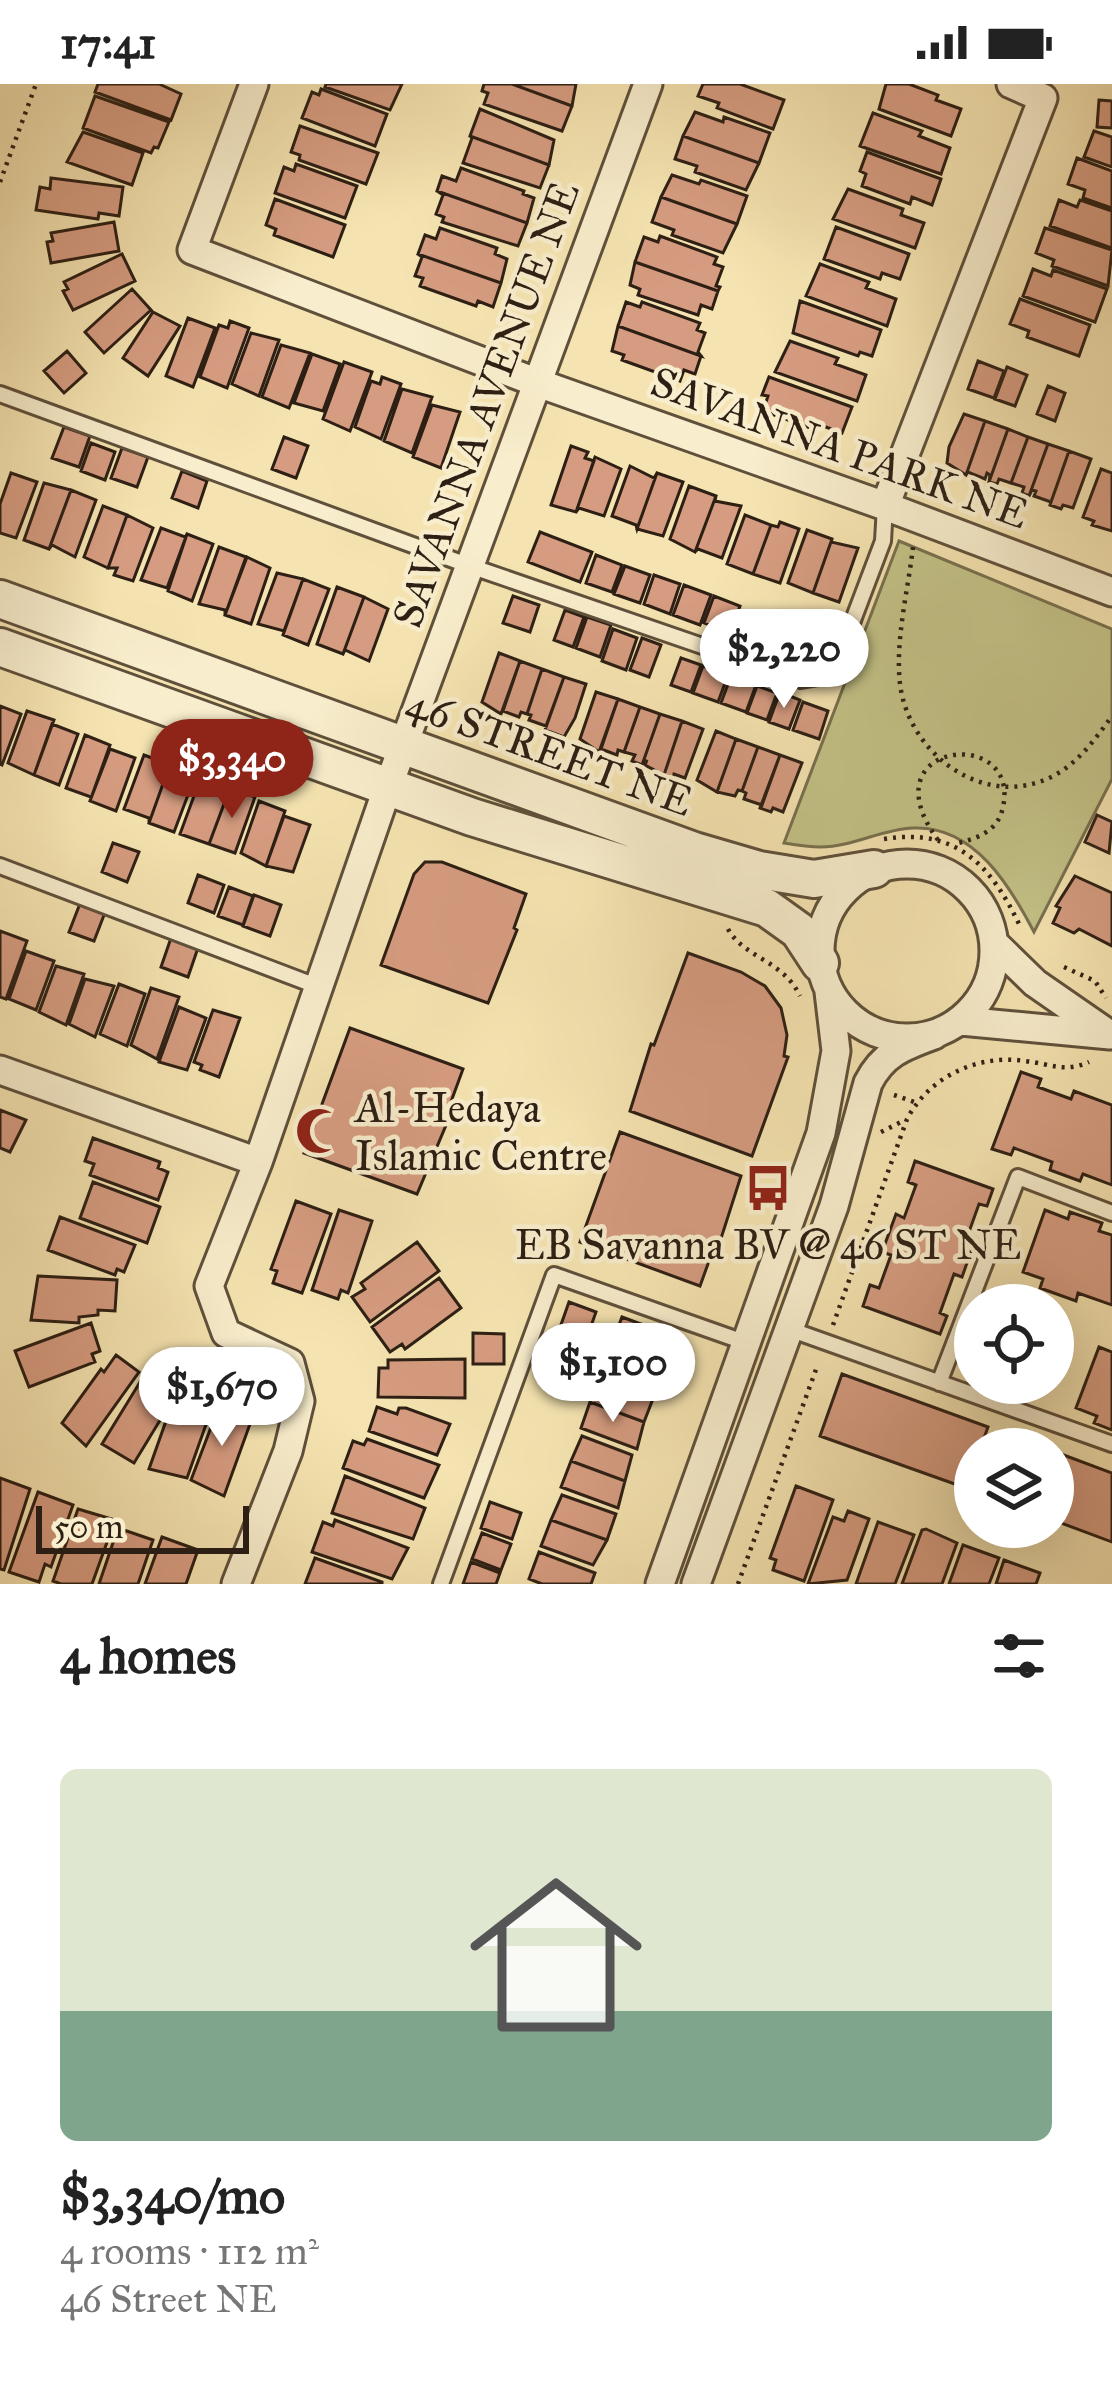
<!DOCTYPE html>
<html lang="en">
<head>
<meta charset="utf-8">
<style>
	body { margin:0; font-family:"IM FELL Great Primer",serif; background:#f2f2f2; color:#222; height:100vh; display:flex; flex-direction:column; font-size:45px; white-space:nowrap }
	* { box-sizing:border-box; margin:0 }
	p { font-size:39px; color:#767676 }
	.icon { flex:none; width:66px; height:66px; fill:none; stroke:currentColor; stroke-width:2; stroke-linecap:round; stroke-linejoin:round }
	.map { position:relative; height:1500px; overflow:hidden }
	.panel { display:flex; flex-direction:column; background:#fff; flex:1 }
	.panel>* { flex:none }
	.tools { position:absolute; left:954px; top:1200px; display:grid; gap:24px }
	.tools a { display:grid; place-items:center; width:120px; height:120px; border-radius:50%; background:#fff; box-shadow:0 12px 48px #0002; font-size:60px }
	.scale { position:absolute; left:36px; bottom:30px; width:213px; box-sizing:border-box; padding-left:12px; border:6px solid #2d1f14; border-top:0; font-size:33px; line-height:42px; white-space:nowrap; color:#2d1f14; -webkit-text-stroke:9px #f8edcc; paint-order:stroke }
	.price { position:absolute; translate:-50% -102px; padding:0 27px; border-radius:42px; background:#fff; color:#222; font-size:39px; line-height:78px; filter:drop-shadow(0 3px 6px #0008) }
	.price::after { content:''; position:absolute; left:50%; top:72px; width:36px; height:27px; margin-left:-18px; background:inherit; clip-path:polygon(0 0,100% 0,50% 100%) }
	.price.on { background:#8f2418; color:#fff }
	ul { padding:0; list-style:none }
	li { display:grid; align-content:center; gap:24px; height:636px; padding:0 60px }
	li+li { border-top:3px solid #e0e0e0 }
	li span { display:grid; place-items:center; height:372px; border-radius:18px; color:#555 }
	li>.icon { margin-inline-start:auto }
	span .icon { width:216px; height:216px; fill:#fffc; stroke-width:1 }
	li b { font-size:51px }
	h2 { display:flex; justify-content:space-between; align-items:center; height:144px; padding:0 60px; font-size:51px }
	.status { display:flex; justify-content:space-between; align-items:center; height:84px; padding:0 60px; background:#fff; direction:ltr }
	.status svg { height:33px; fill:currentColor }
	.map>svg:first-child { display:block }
</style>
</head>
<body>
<div class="status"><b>17:41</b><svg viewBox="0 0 49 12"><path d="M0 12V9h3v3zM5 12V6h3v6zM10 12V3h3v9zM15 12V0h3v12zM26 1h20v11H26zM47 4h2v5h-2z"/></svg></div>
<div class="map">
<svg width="1112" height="1500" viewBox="0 0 1112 1500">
	<rect width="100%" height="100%" fill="#f5e4b1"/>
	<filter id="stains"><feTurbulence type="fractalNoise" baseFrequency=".00167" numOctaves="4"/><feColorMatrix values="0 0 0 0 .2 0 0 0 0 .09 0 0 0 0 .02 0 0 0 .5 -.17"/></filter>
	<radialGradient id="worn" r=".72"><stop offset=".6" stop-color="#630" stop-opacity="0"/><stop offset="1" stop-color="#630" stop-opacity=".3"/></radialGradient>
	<path fill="#c3c287" stroke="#78704e" stroke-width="3" d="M899,457L1112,545V695L1034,848C1010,802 974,741 913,744C882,745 852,763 821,763C809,763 796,761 784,759Z"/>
	<path fill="#d69c81" stroke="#2d1f14" stroke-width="3" d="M98,0H159L181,10L171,36L95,8Z
		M326,0H402L390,26L325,3Z
		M484,0H512L572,22L562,47L484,20L488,9L482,7Z
		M512,0H576L572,22Z
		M703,0H740L784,16L773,45L717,24L719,19L698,12Z
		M886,0H909L938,11L936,16L961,25L951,52L879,25Z
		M321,5L387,30L375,62L302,34L312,8L319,11Z
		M95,12L169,38L158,64L154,63L151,69L83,44Z
		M1099,16L1112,17V44L1097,43Z
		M480,25L554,56L549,81L470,52Z
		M695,28L723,38L724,33L770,49L759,79L683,52Z
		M873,29L922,47L919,52L950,64L941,90L860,62Z
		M300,42L378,69L366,100L299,76L300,71L291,68Z
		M1094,47L1112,53V83L1084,73Z
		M83,48L143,69L132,101L67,78Z
		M470,52L549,81L540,104L463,79L472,54Z
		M683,52L759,79L746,106L695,88L697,82L675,75Z
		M867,68L941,95L932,121L912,113L910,120L862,102L866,90L860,87Z
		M1077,74L1112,87V124L1083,114L1085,106L1068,100Z
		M296,80L357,102L345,134L275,109L284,83L294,87Z
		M461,84L524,107L523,110L534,114L527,139L437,107L442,92L456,97Z
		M672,91L699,100L701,96L747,112L737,140L661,113Z
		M51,94L123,103L119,132L99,129L98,135L36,126L40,103L50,105Z
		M848,105L903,125L901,131L924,139L915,164L833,135Z
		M437,107L527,139L518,162L442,138L444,133L436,130L443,111Z
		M661,113L737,140L723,169L672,151L674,146L652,138Z
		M275,115L345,141L333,173L274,151L276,145L266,141Z
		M1059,116L1077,123L1080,116L1112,127V164L1050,142Z
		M114,138L119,167L51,179L47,158L53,157L51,149Z
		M836,143L909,170L900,195L882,189L880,195L824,175Z
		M440,144L497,164L495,170L507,175L501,199L418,170L425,151L436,155Z
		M1045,144L1112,166L1108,202L1052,182L1054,176L1036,169Z
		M660,152L717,173L714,180L723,183L716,202L720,203L718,207L635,178L644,153L658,158Z
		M122,170L135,197L73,226L63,207L68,205L64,198Z
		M418,170L501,199L493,223L478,217L476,222L420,202L423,194L415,192L422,173Z
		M635,178L718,207L712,225L701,221L698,231L638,211L640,205L630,201Z
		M820,180L869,198L866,204L896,215L887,242L806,212Z
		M1033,185L1051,192L1053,186L1107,205L1095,238L1023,212Z
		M132,205L151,226L104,269L85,248Z
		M1020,215L1090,241L1079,272L1027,253L1029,247L1010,240Z
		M800,217L881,246L872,272L860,268L858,272L793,249Z
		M626,218L640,223L642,218L700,239L697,246L705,249L698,268L701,272L618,242Z
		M153,228L180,242L148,292L123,274Z
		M188,234L215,244L193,303L166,292Z
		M230,237L249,244L227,304L200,293L219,241L228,244Z
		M618,242L701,272L695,290L684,286L680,297L622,276L624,271L612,267Z
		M251,249L279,256L259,312L232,300Z
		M790,257L838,274L835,280L866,291L857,317L775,288Z
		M281,261L310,269L289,324L262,313Z
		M67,267L86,289L64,309L44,287Z
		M312,270L340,280L323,327L294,319Z
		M978,277L1004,287L994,314L968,305Z
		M344,278L372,288L350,347L323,335Z
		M1007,283L1027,291L1015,322L995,315Z
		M382,293L401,300L381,355L355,343L371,297L380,300Z
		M769,293L852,323L842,349L815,339L813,345L763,327L768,312L762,311Z
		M1048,302L1065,309L1055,337L1037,330Z
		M402,305L432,313L412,369L384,357Z
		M432,321L460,328L441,384L413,373Z
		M964,330L985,337L966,391L947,379L949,363Z
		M985,337L1008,345L989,398L990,391L987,389L985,395L968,388L966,391Z
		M64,343L90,352L79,383L52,374Z
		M1008,345L1028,353L1011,399L999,395L997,400L989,398Z
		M284,353L308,362L296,394L272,385Z
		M1028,353L1048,360L1029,412L1022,409L1024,403L1011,399Z
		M91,359L115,368L105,396L81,387Z
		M1048,360L1069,367L1051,418L1034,412L1036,407L1032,406L1029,412Z
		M571,362L588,368L585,374L594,377L576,428L551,421Z
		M122,364L148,373L137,403L111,394Z
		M1069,367L1091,375L1073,424L1063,421L1061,425L1050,421Z
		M595,373L621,385L604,432L579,424L576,428Z
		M630,382L654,394L657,389L637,445L636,441L612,432Z
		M1101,385L1112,389V447L1092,441L1094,437L1083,433Z
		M182,387L207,397L198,424L172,414Z
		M11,389L37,398L16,454L0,449V420Z
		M657,389L683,398L663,452L637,445Z
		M44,399L71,406L49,465L24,456Z
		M689,402L716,412L695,468L670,455Z
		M71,406L96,416L75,473L52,461L49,465Z
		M716,412L715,417L741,422L722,474L698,465L695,468Z
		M103,422L127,431L108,484L84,473Z
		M127,431L153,444L133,497L114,491L117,484H108Z
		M745,431L771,441L753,490L727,480Z
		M780,438L799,445L780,499L753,490L771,441L778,443Z
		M161,444L185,453L187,450L167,504L141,496Z
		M807,446L832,455L813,509L788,499Z
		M540,448L592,468L580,498L528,478Z
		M187,450L213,460L192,517L168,507Z
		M832,455L831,458L858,464L839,518L813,509Z
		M219,463L246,473L225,531V526L199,520Z
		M596,471L622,481L612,508L586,499Z
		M247,473L270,484L251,540L225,531Z
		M625,482L650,491L640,519L614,510Z
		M277,489L303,495L284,547L258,540Z
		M654,491L680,500L670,530L644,520Z
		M303,495L329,505L308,561L283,551Z
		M684,501L711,511L700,541L673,531Z
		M337,503L364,513L343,570L317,560Z
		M513,512L539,521L530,548L503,539Z
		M714,512L740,522L730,549L704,539Z
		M364,513L388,525L369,577L345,566L343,570Z
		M565,526L584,533L573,563L554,556Z
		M587,533L611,541L600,573L576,564Z
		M806,535L831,544L821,571L796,562Z
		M613,545L637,554L626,586L602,577Z
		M642,554L661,561L649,593L630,586Z
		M499,569L520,577L501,630L482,618Z
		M681,574L701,581L691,608L671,601Z
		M520,577L542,585L527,630L521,628L519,633L503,627Z
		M703,582L728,591L718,618L693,609Z
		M542,585L564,593L546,642L529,636L531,631L527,630Z
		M731,592L756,601L746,628L721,619Z
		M564,593L586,600L575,634L564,653L545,646Z
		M757,602L777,609L767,636L747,629Z
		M596,608L618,615L599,668L580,655Z
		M780,608L800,616L789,645L769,638Z
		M618,615L640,623L624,668L618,666L617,671L601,665Z
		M803,618L828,627L819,655L793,646Z
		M0,622L21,630L2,681L0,680Z
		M640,623L660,630L642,681L632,677L635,671L624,668Z
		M27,627L54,636L34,691L8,679Z
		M660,630L682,637L664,691L645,681L647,676L642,681Z
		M682,637L703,645L685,694L674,690L673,694L664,691Z
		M52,640L78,650L59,701L34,691Z
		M716,647L736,655L717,708L697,696Z
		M85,651L110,661L90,717L91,713L66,704Z
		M736,655L758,663L742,707L738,706L735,712L717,708Z
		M758,663L780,671L762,721L744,715L746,709L742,707Z
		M110,665L135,674L116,727L90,717Z
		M144,671L163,678L161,683L168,686L149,739V734L124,725Z
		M780,671L802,679L783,728L773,724L771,728L760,724Z
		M168,686L194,695L174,748L149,739Z
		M201,693L230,704L209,760L180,750Z
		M230,704L255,713L235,769L209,760Z
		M259,717L285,727L266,782L241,769Z
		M1097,731L1112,738L1109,769L1085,758Z
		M284,732L310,741L293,788L266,782Z
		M113,759L139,768L127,798L102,788Z
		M425,778H442L526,810L514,844L517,846L488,919L381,881L414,790Z
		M198,791L224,801L214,829L188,819Z
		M1075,792L1112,809V862L1079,845L1074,849L1053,839L1060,824L1056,822Z
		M229,803L253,812L243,841L218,832Z
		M254,811L281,821L270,852L243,842Z
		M81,817L106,826L94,857L69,848Z
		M0,847L27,857L6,915L0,913Z
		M172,851L199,861L188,893L161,883Z
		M26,867L54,877L36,926L9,915Z
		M688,869L741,888L765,902L781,924L787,951L784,972L788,973L752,1072L630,1027L651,960L654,961Z
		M56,882L84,890L66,941L39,928Z
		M85,895L114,902L95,953L69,940Z
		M119,900L145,910L127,962L100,950Z
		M151,904L179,913L157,975L131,961Z
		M179,923L206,934L187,986L159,978Z
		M213,926L240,934L219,993L200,986L202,981L194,978Z
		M350,944L463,985L448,1026L452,1027L417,1110L304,1069Z
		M1021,988L1041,995L1038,1003L1071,1015L1074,1007L1112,1021V1101L1083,1090L1080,1097L1050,1086L1052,1078L1014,1064L1011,1071L992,1065Z
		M0,1026L26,1036L10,1068L0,1064Z
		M620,1048L741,1092L717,1167L713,1166L700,1202L580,1158Z
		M93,1054L160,1078L158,1084L168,1088L158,1116L90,1091L94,1080L85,1077Z
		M915,1077L993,1105L987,1122L979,1120L965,1159L973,1162L962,1193L954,1190L940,1229L947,1232L940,1250L863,1222L870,1201L879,1204L891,1171L882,1168L896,1130L904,1134L916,1101L908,1098Z
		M93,1098L160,1123L147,1159L80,1134Z
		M296,1117L331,1130L302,1209L273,1199L277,1187L271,1185Z
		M339,1126L372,1137L348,1209L341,1206L338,1215L312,1206Z
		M1045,1126L1068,1135L1070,1128L1102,1139L1099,1147L1112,1151V1221L1078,1209L1076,1217L1040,1204L1043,1195L1023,1188Z
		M60,1133L135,1161L124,1188L117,1185L115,1191L48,1166Z
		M417,1158L439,1187L370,1238L352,1213L365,1205L361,1199Z
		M38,1192L117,1196L115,1227L98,1226V1231L79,1233V1239L31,1236Z
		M439,1194L461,1224L405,1265L402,1260L390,1268L372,1243Z
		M569,1218L596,1228L578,1279L551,1269Z
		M622,1233L673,1252L666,1278L608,1257H613Z
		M91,1239L100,1267L92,1270L95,1278L29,1303L15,1267Z
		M473,1249L504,1250V1280H473Z
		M608,1257L666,1278L660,1294L655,1292L651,1304L598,1284Z
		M1099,1263L1112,1268V1346L1094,1339L1097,1332L1076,1324Z
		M116,1271L139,1288L86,1362L62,1339L101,1285L104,1288Z
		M465,1275V1314L378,1313L379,1284H388V1276Z
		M145,1290L170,1306L156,1329L162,1333L134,1379L102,1360Z
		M842,1290L988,1343L980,1365H975V1379L966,1404L820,1352Z
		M601,1292L654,1312L644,1338L590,1318Z
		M185,1308L214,1318L187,1394L149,1385L172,1320L180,1323Z
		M221,1317L248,1327L244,1338L250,1340L224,1412L191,1396Z
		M590,1318L644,1338L637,1365L581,1344Z
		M377,1323L397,1330L399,1324H406L450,1340L437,1371L369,1347Z
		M1000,1348L1047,1365H994Z
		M582,1352L632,1371L625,1397L571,1377Z
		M367,1355L439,1381L424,1414L343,1384L353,1357L364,1361Z
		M1053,1367L1112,1389V1458L1053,1436Z
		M571,1377L625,1397L618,1424L561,1403Z
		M345,1392L425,1424L413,1455L332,1429Z
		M0,1394L30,1405L4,1486L0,1485Z
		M796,1402L833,1416L804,1497L773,1486L776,1476L770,1474Z
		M38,1408L73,1421L51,1483L45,1480L39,1498L9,1488Z
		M562,1411L616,1430L607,1456L551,1436Z
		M490,1418L521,1429L512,1455L481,1444Z
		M78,1425L115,1436L92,1500H61L53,1497Z
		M848,1427L869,1435L847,1496L808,1500L833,1433L844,1437Z
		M335,1436L408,1464L392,1495L312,1468L323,1438L333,1442Z
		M551,1436L607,1456L593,1481L541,1462Z
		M878,1438L914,1451L895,1500H856Z
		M118,1444L153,1456L138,1500H99Z
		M926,1445L957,1459L942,1500H902L922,1446Z
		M482,1449L511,1460L501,1486L472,1475Z
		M162,1453L198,1466L186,1500H145Z
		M963,1461L999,1474L989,1500H949Z
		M539,1468L595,1489L591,1500H542L529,1495Z
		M315,1474L382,1498V1500H305Z
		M1004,1476L1040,1489L1036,1500H996Z
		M471,1478L500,1489L496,1500H463Z"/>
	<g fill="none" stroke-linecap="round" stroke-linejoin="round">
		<defs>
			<path id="service" d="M0,310L470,482L801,596L825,592L836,581L883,457L885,422
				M0,782L319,903
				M789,1245L1112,1360
				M939,1299L1018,1093L1112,1129
				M441,1500L554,1191L744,1258"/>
			<path id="minor" d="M254,0L192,166L538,299L885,422L1112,508
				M885,422L1043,14L1011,0
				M820 867a87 87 0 1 1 174 0a87 87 0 1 1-174 0Z
				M996,861L1035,899L1110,951
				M961,937L1110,951
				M0,986L258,1078
				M236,1500L288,1367L300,1317L290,1279L226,1249L209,1202L258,1078L385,711L648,0
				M660,1500L821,1049L836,967L829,908
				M696,1500L834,1122L868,999C883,969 904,962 934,951"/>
			<path id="tertiary" d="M0,515L694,767L759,786L814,795L874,785
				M0,563L472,733L767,824L799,847L820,879"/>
		</defs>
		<use href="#service" stroke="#5f503b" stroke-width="20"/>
		<use href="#minor" stroke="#5f503b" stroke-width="33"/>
		<use href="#tertiary" stroke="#5f503b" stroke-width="42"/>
		<path stroke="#2d1f14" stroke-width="4.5" stroke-dasharray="3 6" stroke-linecap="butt" d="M0,98L36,0
			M913,463C908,507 895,556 900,600C909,672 987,728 1055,691C1079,678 1096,654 1112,632
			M884,755C958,743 992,783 1021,844
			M938,756C865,657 1021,641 1003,723C998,748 976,755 954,760
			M728,845C744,874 783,876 800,912
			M1064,883L1095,897L1106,914
			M894,1011L917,1019
			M881,1048L903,1037
			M833,1241L907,1035C930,992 978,970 1025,977C1051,980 1064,989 1089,978
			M738,1500L818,1280"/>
		<use href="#service" stroke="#f8edcc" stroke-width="14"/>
		<use href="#minor" stroke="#f8edcc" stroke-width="27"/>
		<use href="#tertiary" stroke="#f8edcc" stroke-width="36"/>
	</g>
	<defs>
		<symbol id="mosque-bare" viewBox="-9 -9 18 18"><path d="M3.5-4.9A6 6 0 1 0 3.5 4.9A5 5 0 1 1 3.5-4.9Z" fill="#8f2418" stroke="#f8edcc" stroke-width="2.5" paint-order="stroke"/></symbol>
		<symbol id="bus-bare" viewBox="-9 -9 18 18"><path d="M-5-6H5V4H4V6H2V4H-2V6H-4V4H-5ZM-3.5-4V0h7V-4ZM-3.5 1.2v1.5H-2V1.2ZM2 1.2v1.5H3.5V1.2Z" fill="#8f2418" stroke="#f8edcc" stroke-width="2.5" paint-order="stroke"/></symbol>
	</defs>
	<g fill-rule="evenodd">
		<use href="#mosque-bare" x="286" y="1014" width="66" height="66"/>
		<use href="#bus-bare" x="735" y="1071" width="66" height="66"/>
	</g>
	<g text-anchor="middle" stroke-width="9" stroke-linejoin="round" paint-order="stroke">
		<g font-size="42" fill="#2d1f14" stroke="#f8edcc">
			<text transform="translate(485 320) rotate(-70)" y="15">SAVANNA AVENUE NE</text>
			<text transform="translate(840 363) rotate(20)" y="15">SAVANNA PARK NE</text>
			<text transform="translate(550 667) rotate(20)" y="15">46 STREET NE</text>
		</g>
		<g font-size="42" fill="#2d1f14" stroke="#f8edcc" text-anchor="start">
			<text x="355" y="1038">Al-Hedaya<tspan x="355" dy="48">Islamic Centre</tspan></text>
			<text x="768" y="1175" text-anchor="middle">EB Savanna BV @ 46 ST NE</text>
		</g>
	</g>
	<rect width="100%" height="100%" filter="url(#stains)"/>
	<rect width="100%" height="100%" fill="url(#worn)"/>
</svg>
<div class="tools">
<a><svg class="icon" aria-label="locate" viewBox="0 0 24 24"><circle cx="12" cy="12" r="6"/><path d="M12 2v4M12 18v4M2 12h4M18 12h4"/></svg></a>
<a><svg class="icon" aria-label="layers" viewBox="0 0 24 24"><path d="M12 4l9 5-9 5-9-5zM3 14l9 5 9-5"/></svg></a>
</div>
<div class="scale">50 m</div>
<b class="price" style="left:784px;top:627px">$2,220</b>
<b class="price on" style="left:232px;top:737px">$3,340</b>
<b class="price" style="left:613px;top:1341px">$1,100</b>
<b class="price" style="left:222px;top:1365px">$1,670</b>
</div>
<section class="panel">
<h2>4 homes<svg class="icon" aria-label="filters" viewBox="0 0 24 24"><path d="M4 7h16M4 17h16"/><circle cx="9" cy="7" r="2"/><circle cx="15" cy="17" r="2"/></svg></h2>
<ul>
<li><span style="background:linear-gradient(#dfe7d0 65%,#7fa58c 0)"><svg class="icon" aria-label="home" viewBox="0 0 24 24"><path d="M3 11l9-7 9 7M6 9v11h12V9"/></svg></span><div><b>$3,340/mo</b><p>4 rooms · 112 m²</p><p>46 Street NE</p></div></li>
</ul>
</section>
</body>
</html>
